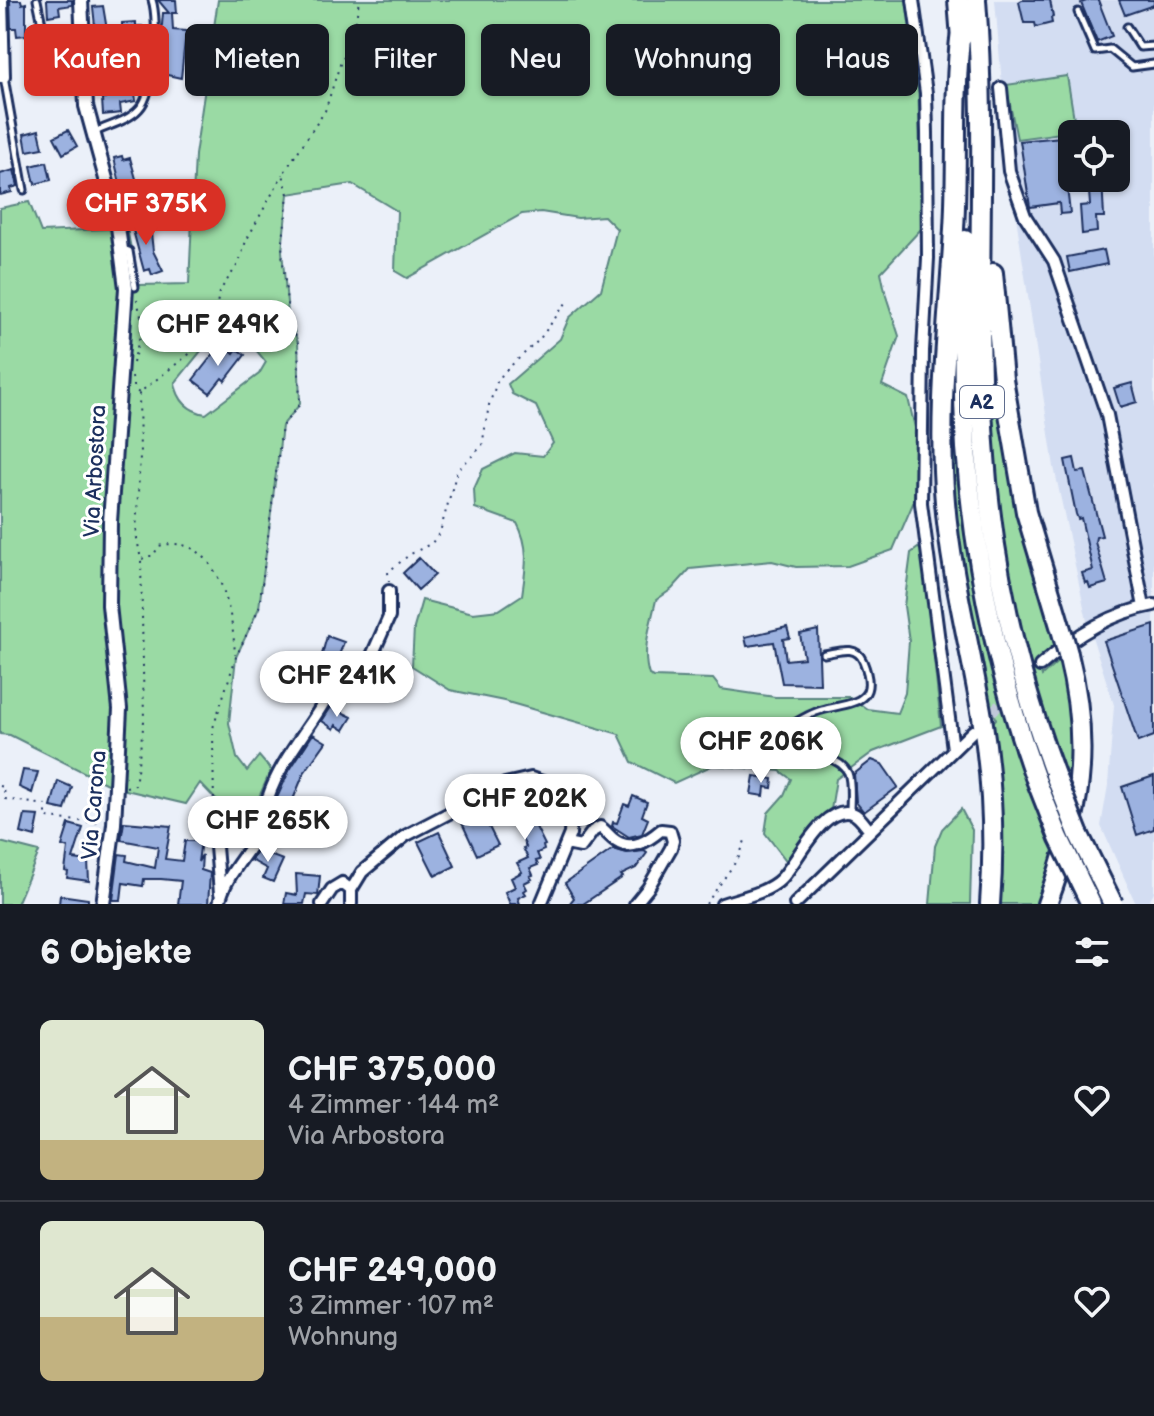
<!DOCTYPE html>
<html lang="de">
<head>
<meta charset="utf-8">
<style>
	body { margin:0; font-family:"Balsamiq Sans",sans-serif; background:#20242c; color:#f1f3f6; height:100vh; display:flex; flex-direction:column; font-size:30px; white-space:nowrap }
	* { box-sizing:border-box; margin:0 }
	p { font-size:26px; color:#9ea1a6 }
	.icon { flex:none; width:44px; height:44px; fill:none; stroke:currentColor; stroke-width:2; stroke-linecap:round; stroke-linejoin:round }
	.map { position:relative; height:904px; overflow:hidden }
	.sheet { display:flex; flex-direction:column; background:#171b24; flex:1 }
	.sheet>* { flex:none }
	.top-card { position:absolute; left:24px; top:24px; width:1106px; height:72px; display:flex; gap:16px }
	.fabs { position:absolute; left:1058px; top:120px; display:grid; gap:16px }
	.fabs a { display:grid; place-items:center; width:72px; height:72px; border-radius:12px; background:#171b24; box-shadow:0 2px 6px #0004; font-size:40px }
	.price { position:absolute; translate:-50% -68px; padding:0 18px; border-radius:28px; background:#fff; color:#222; font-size:26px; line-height:52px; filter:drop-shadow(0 2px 4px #0008) }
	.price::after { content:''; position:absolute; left:50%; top:48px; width:24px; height:18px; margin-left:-12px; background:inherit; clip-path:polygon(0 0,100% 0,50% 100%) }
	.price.active { background:#d93025; color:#fff }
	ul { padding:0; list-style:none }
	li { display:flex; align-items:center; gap:24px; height:200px; padding:0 40px }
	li+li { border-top:2px solid #363941 }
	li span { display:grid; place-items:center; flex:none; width:224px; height:160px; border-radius:12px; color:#555 }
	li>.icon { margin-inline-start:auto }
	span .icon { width:96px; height:96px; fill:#fffc; stroke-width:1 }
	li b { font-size:34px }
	h2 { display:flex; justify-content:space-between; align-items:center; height:96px; padding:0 40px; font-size:34px }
	.tag { padding:0 28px; border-radius:12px; background:#171b24; box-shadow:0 2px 6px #0004; font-size:28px; line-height:72px }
	.tag.active { background:#d93025; color:#fff }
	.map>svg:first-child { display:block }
</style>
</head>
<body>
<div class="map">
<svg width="1154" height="904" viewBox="0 0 1154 904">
	<rect width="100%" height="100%" fill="#ebf0f9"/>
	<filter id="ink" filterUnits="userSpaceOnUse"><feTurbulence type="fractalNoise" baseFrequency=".0125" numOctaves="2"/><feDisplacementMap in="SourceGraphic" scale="16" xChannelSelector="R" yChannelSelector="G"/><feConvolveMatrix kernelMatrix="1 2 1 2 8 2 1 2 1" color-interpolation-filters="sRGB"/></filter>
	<g filter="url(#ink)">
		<path fill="#d3ddf2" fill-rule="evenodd" d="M995,0H1154V892L1147,904H1136L1101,826L1108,785L1114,705L1087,621L1054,467L1009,171ZM1072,134H1116V178H1072Z"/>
		<path fill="#9adaa4" stroke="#5a8481" stroke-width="2" fill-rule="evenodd" d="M218,0H916L922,228L881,272L886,296L899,336L882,385L908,398L915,428L917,494L893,550L848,566L796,567L772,561L690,569L672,589L656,600C651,623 641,651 649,675L653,677L713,679L721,689L775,697H850L867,709L897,713L905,693L909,641L904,606L911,553L918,548L923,551L941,726L873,752L836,779L831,810L819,821L788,863L765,833L768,813L784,795L791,779L780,771L713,765L674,783L632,762L619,734L504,701L450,690L412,666L414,628L422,600L473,613L499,610L522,595C526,568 530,547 517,523L475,508L474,489L483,469L515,453L543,456L553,443L536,406L512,394L508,384L560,339L569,318L601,290L617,229L604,216L578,218L541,212L522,214L407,278L395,271L397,211L352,184L288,194L282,251L288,313L298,343L300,404L282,426L259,608L236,657L229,723L237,758L247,771L259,756L271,770L256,804L222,806L200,783L186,804L113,787L10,735L0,734V208L29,202L41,232L127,228L138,285L189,284L195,155ZM222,325L252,337L256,350L266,362L259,374L206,414C188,411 178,401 175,383Z
			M1067,76L1076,131L1017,139L1006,85Z
			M991,359L1058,643L1038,662L1042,676L1062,658L1075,724L1071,795C1019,656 991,506 991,359Z
			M951,401L962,520L985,646L1010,734L1058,855L1039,904H997L991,724L996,719L993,707L989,710L975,653L951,491Z
			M961,809L972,830L970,904H930L935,846L942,829Z
			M0,842L39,852L17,904H0Z"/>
		<path fill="#9cb2e0" stroke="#1b2f5e" stroke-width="2" d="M10,0H21L22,4L26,3V35L17,36L16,28H11Z
			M47,0H72V5L59,7L60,14L48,16Z
			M158,0H176L177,13H172L173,30L186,31L181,78L158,73L163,13H169Z
			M1022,0H1050L1053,17L1051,18L1052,23L1036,27L1035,23H1024L1019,2Z
			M1089,0H1098L1112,36L1097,42L1081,3Z
			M1119,0H1154V5L1125,15Z
			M103,6L107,30L122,29V23L136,22V26H142L144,38L109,41L110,44L97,45L93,7Z
			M52,46H65L64,77H50L47,60H50Z
			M127,58V86H134L136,101L120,104L121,113L103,115L102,99H105V96L117,95L115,74H97V59Z
			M39,130L43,148L27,151L24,134Z
			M68,130L77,146L63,154L54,137Z
			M1072,136V152L1063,153L1070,213L1060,214L1059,203L1030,207L1020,141Z
			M122,156L123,160L130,158L141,196L124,201L114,158Z
			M47,162L51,180L35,184L31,166Z
			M14,170L18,186L11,188L12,192L0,195V174Z
			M1088,178H1102L1104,217H1096L1097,232L1082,234L1080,206L1090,205Z
			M146,219L147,224H150L153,251L163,271L152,275L150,269L144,271L131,223Z
			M1104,250L1107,264L1070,272L1067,257Z
			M222,343L234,353L237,349L245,355L225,381L222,378L210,393L193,380Z
			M1132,383L1137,402L1120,407L1114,388Z
			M1074,458L1077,472L1085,471L1102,536L1096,537L1095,542L1107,583L1090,588L1088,582L1085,583L1082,573L1093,570L1081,518L1078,519L1076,514L1065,460Z
			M419,558L435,575L418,590L403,573Z
			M1154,625V736L1138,742L1104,641Z
			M787,627L790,638L783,639L786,660L804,658L800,634L818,630L820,684L782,683L774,642L747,646L745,637Z
			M327,636L344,642L334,668L320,662Z
			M331,707L352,717L344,730L336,725L334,729L322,721Z
			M313,734L326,742L304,773L290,807L276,800L289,771Z
			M872,760L882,764L898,787L864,812L856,802L854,774Z
			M23,770L38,772L32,793L19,787Z
			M754,776L773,779L772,788L765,787L764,796L751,794Z
			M1154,776V829L1137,835L1122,787Z
			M58,781L72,787L65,810L51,807Z
			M524,791L541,824L536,827L545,845L543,846L544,850L537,853L540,860L536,861L538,865L530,868L533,875L530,876L532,879L524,883L527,889L524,891L526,894L518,898L520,904H510L505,892L515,887L511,878L522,872L517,863L528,858L523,848L526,847L504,801Z
			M633,796L647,802L642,816L648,819L642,834L629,837L612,826L613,822L617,823L624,804L629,806Z
			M282,810L297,816L290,832L275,825Z
			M228,811L252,824L253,827L245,840L222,827L221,822Z
			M481,811L498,845L477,855L461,821Z
			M25,815L39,816L35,837L21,833Z
			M124,822L171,826L165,859L182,861L185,841H201L198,862L202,855L201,870L210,873L208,904H178L181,881L161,879H144L143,886L123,883L121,900H113L119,854L127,855L126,861L155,868L158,847L121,840Z
			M69,824L83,828L73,859L88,861L89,881L67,878L68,872L65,871L68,848L62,846Z
			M439,832L455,866L435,876L418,842Z
			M260,847L265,851L264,853L283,860L273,882L263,878L267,869L251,860Z
			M613,849L627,853L644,851L647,853L636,868L621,875L623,877L583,904H569L574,898L565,883Z
			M296,874L320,876L318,895L306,894L304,904H284L286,893L297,895Z
			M60,895L88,899V904H59Z"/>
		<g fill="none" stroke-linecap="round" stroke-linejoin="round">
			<path stroke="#c1c9da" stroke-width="10" stroke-dasharray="10 5" stroke-linecap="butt" d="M981,722L1010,695"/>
			<defs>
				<path id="service" d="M37,0L47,48
					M1078,12L1095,51L1110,49L1132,67L1154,64
					M1127,27L1140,47L1154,46
					M4,77L24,190
					M95,132C109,125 128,121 139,109C155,93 159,21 152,0
					M123,249L129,251L135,287
					M824,654C838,652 856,644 863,661C881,705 851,702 822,710C807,714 792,725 778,733L776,738L783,749C802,753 838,753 848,773C852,783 850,800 850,811"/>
				<path id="minor" d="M913,0L926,93L927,133L928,258L923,351L921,503L953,749
					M0,77H4L2,0
					M1001,88L1009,171L1025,216L1054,261L1107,415L1144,607
					M1040,666C1072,637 1111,613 1154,605
					M214,824L220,893
					M566,844L581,847L593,831L600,827C606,831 610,837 616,841C632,852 649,840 661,830L670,831L673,841L671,848L648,888L635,904
					M351,890L362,872L405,836L505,784L531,778L551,785L560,792L571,813L570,834L541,904
					M219,904C225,872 253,851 264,822C267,815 265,805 268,798C282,755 318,720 337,679L349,681L362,678L389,617V591
					M322,904L332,889L342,883L351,890V904
					M722,904C740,898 767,893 781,879C797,863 822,804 852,813C859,815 865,825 870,831
					M795,904L973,731"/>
				<path id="tertiary" d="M81,0L86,106L117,219L126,288L110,522L109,605L120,709L114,824L103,904"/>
				<path id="motorway" d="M958,0L961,39
					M976,0C988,148 974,296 984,443C991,557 1015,668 1055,775
					M961,30C953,96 958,163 954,229C949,320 937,411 945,502C951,575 970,645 982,717C992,779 995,841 990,904
					M965,240C964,309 962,379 966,448C974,561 997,671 1035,777
					M993,273L1003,379L1026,512L1063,636
					M1047,904C1080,814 1092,749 1068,654"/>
			</defs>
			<use href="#service" stroke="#1b2f5e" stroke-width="11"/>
			<use href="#minor" stroke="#1b2f5e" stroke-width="16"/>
			<use href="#tertiary" stroke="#1b2f5e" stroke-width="18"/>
			<use href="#motorway" stroke="#1b2f5e" stroke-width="24"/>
			<path stroke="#1b2f5e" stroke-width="2" stroke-dasharray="2 6" stroke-linecap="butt" d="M133,363L143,324L137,300
				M132,377L135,390L139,393L206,341L221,289L239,263L246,241L283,174
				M142,559L148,556H153L159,546C219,530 233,614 235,655
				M389,582L388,572L409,555L432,543L440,532L457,471L482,446L489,405L497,382L504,372L539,340L566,303
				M0,786L4,787L5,799L46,805V818L102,823
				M126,787L135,785L144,721L141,560L136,533L140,456L139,393
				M214,815L213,728L236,657L259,608L282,426L300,404L298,343L288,313L282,251L288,194L283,174L325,111L341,61L352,47L359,0
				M706,904L739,857L746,838"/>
			<use href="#service" stroke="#fff" stroke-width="5"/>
			<use href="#minor" stroke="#fff" stroke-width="10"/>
			<use href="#tertiary" stroke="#fff" stroke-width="12"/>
			<use href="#motorway" stroke="#fff" stroke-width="18"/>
			<defs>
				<path id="motorway-bridge" d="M1063,636L1068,654
					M1055,775L1078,833L1113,904
					M1035,777L1059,838L1091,904"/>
			</defs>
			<use href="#motorway-bridge" stroke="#1b2f5e" stroke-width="24" stroke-linecap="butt"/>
			<use href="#motorway-bridge" stroke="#fff" stroke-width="18"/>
		</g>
	</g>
	<g text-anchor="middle" stroke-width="6" stroke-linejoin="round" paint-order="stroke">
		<rect fill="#fff" stroke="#5f6d8e" stroke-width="2" x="960" y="386" width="44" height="32" rx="6"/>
		<g font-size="20" font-weight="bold" fill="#1b2f5e">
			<text x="982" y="409">A2</text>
		</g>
		<g font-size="22" fill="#1b2f5e" stroke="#fff">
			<text transform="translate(94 471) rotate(-87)" y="8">Via Arbostora</text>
			<text transform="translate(93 805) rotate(-85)" y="8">Via Carona</text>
		</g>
	</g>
</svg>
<div class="fabs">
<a><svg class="icon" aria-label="locate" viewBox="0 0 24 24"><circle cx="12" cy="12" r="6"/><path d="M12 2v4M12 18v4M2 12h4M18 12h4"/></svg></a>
</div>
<b class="price active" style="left:146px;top:247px">CHF 375K</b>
<b class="price" style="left:218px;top:368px">CHF 249K</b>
<b class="price" style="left:337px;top:719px">CHF 241K</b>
<b class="price" style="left:761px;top:785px">CHF 206K</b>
<b class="price" style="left:525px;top:842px">CHF 202K</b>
<b class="price" style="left:268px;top:864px">CHF 265K</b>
<div class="top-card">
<a class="tag active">Kaufen</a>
<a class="tag">Mieten</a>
<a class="tag">Filter</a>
<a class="tag">Neu</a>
<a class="tag">Wohnung</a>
<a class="tag">Haus</a>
</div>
</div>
<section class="sheet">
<h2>6 Objekte<svg class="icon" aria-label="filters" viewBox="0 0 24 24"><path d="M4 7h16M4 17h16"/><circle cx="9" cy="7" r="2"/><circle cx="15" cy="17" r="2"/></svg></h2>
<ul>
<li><span style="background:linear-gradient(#dfe7d0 75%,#c2b280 0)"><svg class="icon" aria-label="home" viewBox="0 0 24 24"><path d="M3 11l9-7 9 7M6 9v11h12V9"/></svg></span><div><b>CHF 375,000</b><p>4 Zimmer · 144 m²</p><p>Via Arbostora</p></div><svg class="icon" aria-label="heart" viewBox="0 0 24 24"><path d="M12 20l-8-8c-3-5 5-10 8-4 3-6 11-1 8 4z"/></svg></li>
<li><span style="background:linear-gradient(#dfe7d0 60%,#c2b280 0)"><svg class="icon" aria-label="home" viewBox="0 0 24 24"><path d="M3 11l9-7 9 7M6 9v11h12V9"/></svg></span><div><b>CHF 249,000</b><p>3 Zimmer · 107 m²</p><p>Wohnung</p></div><svg class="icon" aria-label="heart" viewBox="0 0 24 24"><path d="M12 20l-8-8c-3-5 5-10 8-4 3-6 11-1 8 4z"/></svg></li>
</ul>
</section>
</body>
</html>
